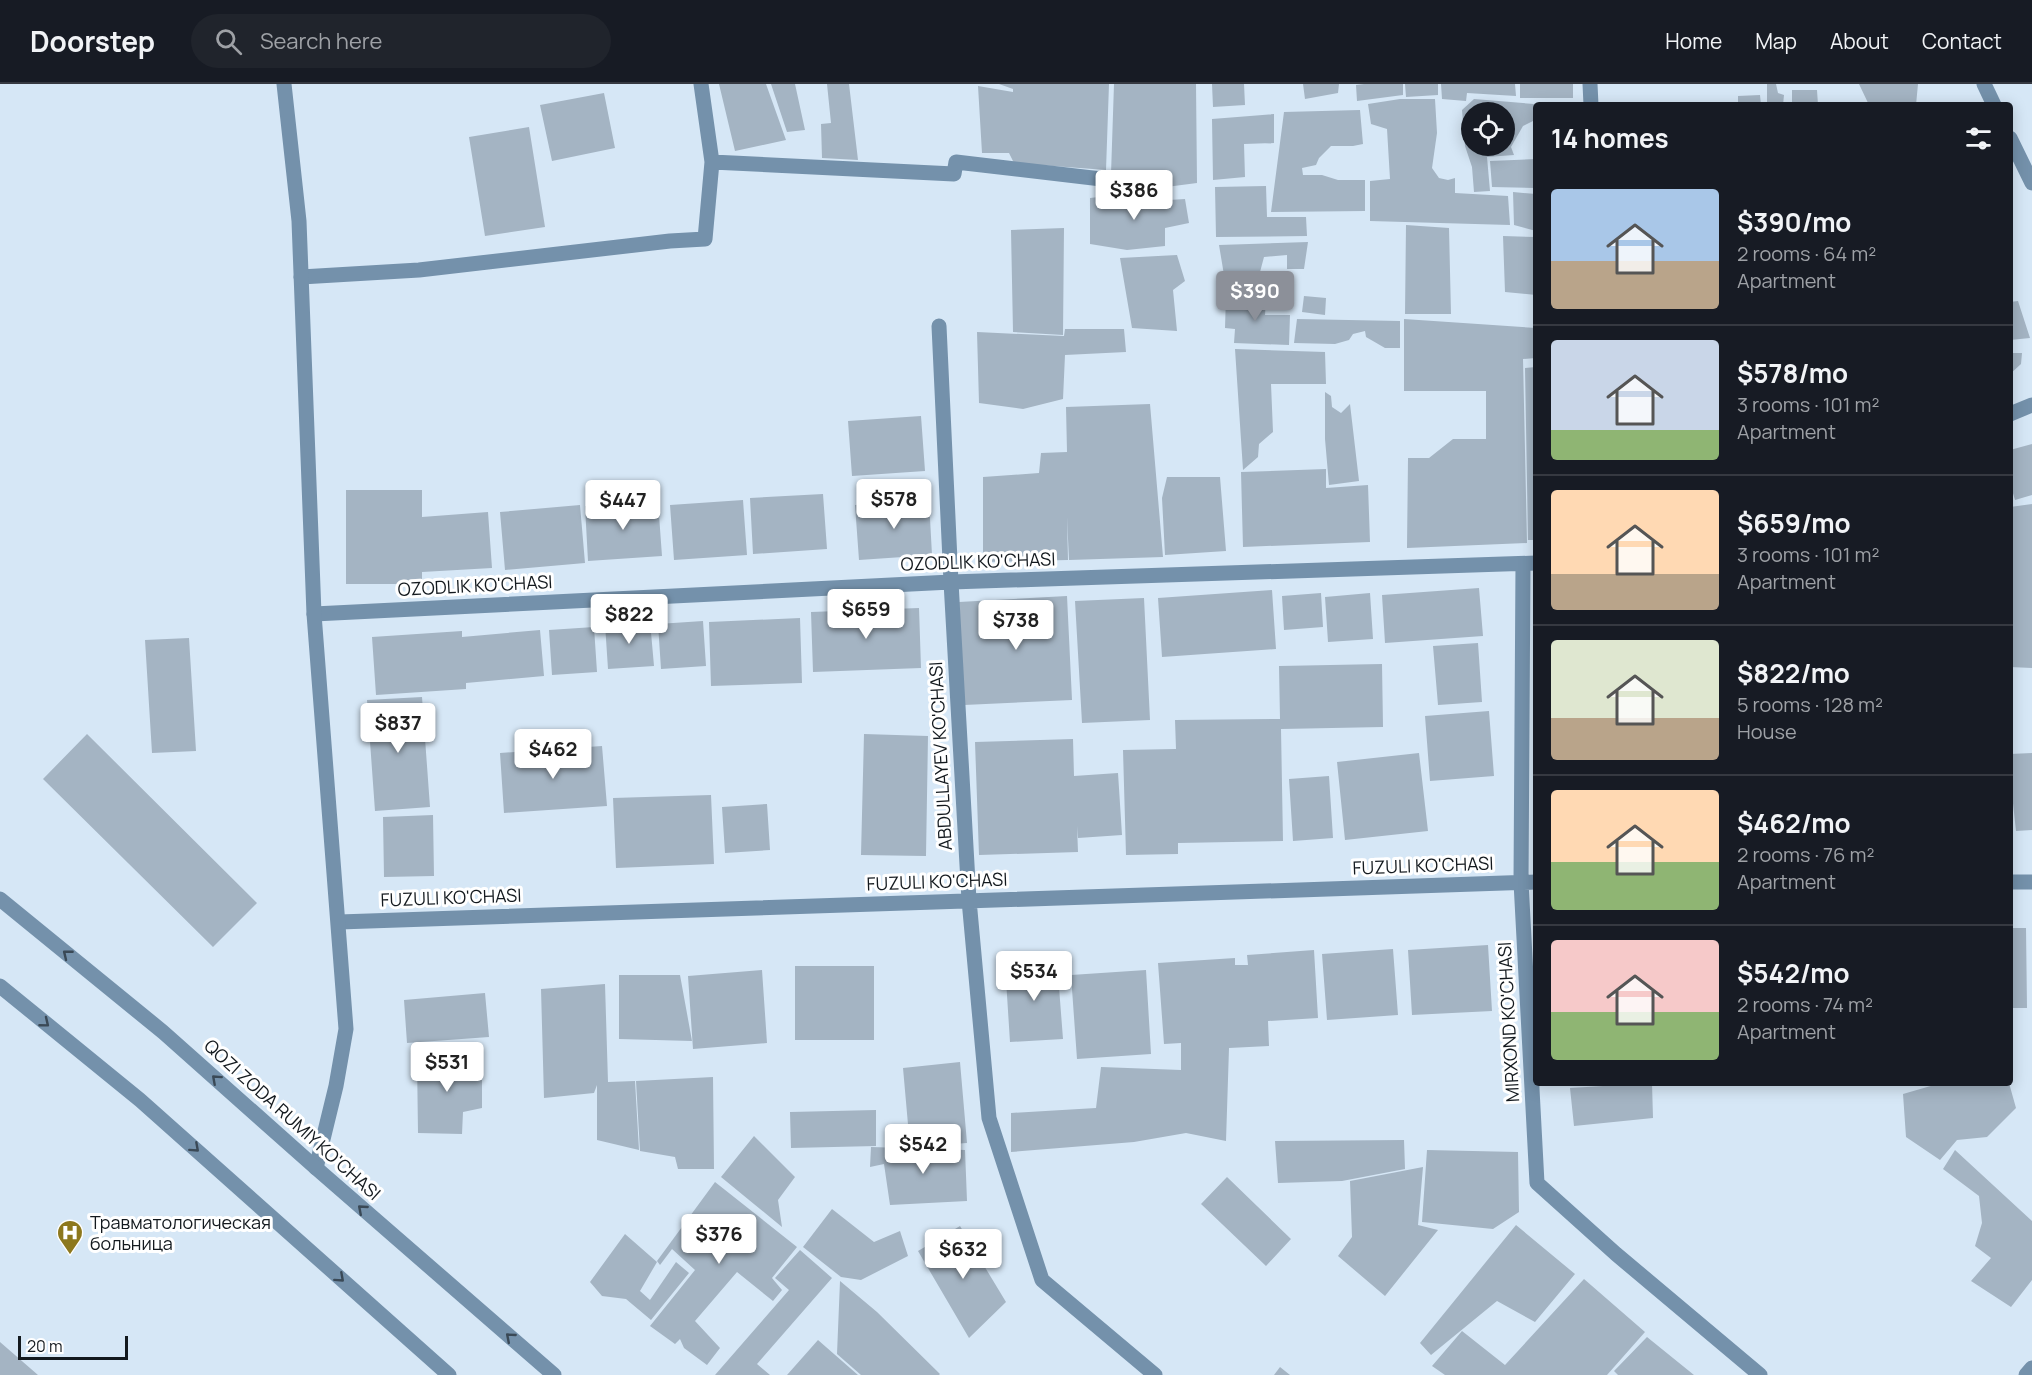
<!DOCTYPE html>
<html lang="en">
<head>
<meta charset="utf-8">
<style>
	body { margin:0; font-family:Manrope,sans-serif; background:#20242c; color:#f1f3f6; height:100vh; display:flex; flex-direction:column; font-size:22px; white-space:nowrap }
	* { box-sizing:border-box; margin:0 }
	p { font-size:20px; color:#9ea1a6 }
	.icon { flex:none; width:33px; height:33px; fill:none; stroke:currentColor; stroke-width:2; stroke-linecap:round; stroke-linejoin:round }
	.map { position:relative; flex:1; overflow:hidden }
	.details { position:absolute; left:1533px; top:18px; width:480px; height:984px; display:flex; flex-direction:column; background:#171b24; border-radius:6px; box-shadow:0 3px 15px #0003 }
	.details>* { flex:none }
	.fabs { position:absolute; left:1461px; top:18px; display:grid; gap:12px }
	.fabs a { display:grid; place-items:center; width:54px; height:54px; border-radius:50%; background:#171b24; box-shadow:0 3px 15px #0003; font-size:30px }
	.scale { position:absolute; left:18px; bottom:15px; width:110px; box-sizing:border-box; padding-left:6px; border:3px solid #13191e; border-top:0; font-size:16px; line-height:21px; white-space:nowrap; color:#13191e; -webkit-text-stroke:4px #fff; paint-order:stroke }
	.price { position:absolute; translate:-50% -51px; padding:0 14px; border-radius:6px; background:#fff; color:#222; font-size:20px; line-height:39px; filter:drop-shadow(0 2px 3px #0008) }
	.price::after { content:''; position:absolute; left:50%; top:36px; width:18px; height:14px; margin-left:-9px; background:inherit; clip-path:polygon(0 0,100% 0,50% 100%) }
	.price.current { background:#8c9099; color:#fff }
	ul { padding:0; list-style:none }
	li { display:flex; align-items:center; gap:18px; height:150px; padding:0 18px }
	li+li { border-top:2px solid #363941 }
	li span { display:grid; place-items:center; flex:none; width:168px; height:120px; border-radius:6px; color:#555 }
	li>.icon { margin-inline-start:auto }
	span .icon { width:72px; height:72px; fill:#fffc; stroke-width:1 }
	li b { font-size:26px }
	h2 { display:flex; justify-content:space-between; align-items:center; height:72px; padding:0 18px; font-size:26px }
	header { display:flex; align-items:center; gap:36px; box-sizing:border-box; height:84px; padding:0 30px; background:#171b24; border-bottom:2px solid #363941 }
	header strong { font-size:28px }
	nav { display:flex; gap:33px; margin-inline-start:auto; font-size:21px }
	.search { width:420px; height:54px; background:#20242c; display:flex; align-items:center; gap:15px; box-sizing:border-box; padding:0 21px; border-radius:33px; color:#9ea1a6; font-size:22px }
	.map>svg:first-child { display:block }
</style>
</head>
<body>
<header>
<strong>Doorstep</strong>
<div class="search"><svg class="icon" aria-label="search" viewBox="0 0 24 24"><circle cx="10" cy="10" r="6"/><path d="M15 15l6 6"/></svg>Search here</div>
<nav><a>Home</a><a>Map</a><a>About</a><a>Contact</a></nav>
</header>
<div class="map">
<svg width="2032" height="1291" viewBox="0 0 2032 1291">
	<rect width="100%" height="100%" fill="#d6e7f6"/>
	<path fill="#a4b4c3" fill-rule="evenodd" d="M719,0H766L786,56L735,67Z
		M771,0H795L805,46L787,48Z
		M827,0H849L858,76L822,74L821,40L831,39Z
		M999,0H1109L1106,86L1014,79L1009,69H982L978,2L1013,8V5Z
		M1114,0H1196L1197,99L1143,106L1111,90Z
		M1212,0H1244L1245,21L1213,23Z
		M1303,0H1339L1338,9L1305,15Z
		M1364,0H1403V11L1357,17L1356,1Z
		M1405,0H1438V11L1406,13Z
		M1441,0H1515L1516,12L1467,9L1466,17L1442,15Z
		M1520,0H1573V14H1520Z
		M1767,0H1776L1778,9L1784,11L1783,21H1767Z
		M1859,0H1918L1916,21H1869Z
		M1792,6H1817L1818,21H1792Z
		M604,9L615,64L552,77L540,21Z
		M1760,11L1761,21H1738V12Z
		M1400,15H1435L1437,49L1432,84L1439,94L1448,96L1455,94V109L1508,112L1510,141L1370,137V97L1390,95L1387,45L1371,40L1368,20Z
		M1474,15L1534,20L1533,37L1523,42L1511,63L1514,71L1487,73L1490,107L1474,108L1472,83L1465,62L1462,26ZM1472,28H1504V62H1472Z
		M1360,26L1363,60L1353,62H1331L1319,74L1316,81L1302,84L1303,91H1322L1338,96H1365V127L1271,128L1284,28Z
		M1274,30V59L1244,60L1245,93L1213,96L1212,35Z
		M529,43L545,143L485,152L469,53Z
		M1536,75V104L1492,103L1490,77Z
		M1266,102L1267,133H1306L1307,152L1216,153L1215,103Z
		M1513,108L1536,110V147L1514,141Z
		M1124,110L1146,111L1153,117L1185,115L1189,139L1165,144V162L1127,166L1090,160V114Z
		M1406,141L1449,144L1451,230H1405Z
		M1064,144L1063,251L1013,248L1011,146Z
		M1503,152L1536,153V211L1505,208Z
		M1308,158L1304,185H1287V171L1264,173L1260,188L1224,191L1219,161Z
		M1177,171L1185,197L1173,206L1177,247L1132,244L1120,174Z
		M1226,211L1266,212L1265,231H1290L1289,261L1234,259L1235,245L1225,244Z
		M1304,212L1326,214L1325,231L1302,228Z
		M2018,217L2030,254L2010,256V218Z
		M1297,235L1400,237V264H1385L1366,253L1365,247L1353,250L1349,256L1335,260L1294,259Z
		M1404,235L1536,244V274L1523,275L1527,459L1407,464L1408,374H1429L1453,355H1486V307H1404Z
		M1065,245H1124L1126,268L1065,271L1063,315L1023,325L979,319L977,248L1064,252Z
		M1235,265L1325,268L1326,300H1271L1273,348L1259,360L1258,373L1243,386Z
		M2010,269H2022L2021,280L2010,290Z
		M1536,283V456H1528L1525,284Z
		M1325,308L1331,312L1332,323L1341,329L1350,320L1359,397L1329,401L1325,355Z
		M1150,320L1163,473L1069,476L1067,433L1068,476L983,478V393L1039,389L1041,369L1067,368L1066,323Z
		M921,332L925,387L852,392L848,337Z
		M2032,360V411L2015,416L2010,399V366Z
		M1326,385V404L1368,401L1370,458L1243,463L1241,388Z
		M1167,393H1220L1226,467L1165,471L1162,414Z
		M346,406H422V433L488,428L492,484L422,488V500H346Z
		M823,410L827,465L753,470L750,414Z
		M743,416L747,471L674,476L670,421Z
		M929,416L932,471L859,476L855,421Z
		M658,417L662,472L588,477L585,422Z
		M2032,420V584L2010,583V423Z
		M580,421L585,479L505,486L500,428Z
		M1479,504L1483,552L1385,559L1382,511Z
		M1272,506L1276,565L1162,573L1158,514Z
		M1321,509L1323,543L1284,546L1282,512Z
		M1370,509L1373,555L1328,558L1325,513Z
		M1067,512L1072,616L964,621L959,518Z
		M1144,514L1150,636L1082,639L1075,517Z
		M919,524L921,584L813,588L811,528Z
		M800,534L802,599L711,602L709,538Z
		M650,537L654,582L608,585L605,540Z
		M703,537L706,582L661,585L658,540Z
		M594,543L597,588L552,591L549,546Z
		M540,546L544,592L466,599V605L376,611L372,553L462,547V553Z
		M189,554L196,667L152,669L145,556Z
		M1478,559L1482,618L1438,621L1433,562Z
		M1382,580L1383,643L1281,645L1283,757L1178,759V770L1126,771L1123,666L1176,665L1175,636L1280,635L1279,582Z
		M422,613L430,723L375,727L367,616Z
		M1489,627L1494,692L1430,697L1425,632Z
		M87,650L257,819L213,863L43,695Z
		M864,650L928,652L926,772L861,771Z
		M1073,655L1074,692L1118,689L1122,751L1078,754L1077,742L1078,768L979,771L975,658Z
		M602,662L607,722L504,729L500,669Z
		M1419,669L1428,747L1345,756L1337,678Z
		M2032,669V746L2016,747L2010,692V670Z
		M1329,692L1333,754L1293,757L1289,695Z
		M711,711L714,780L616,784L613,714Z
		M767,720L770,766L725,769L722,723Z
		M433,731L434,792L384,793L383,733Z
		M2010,844H2026L2027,924H2010Z
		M1488,861L1492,927L1412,931L1408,866Z
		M1393,865L1398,931L1327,936L1322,870Z
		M1314,866L1318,934L1268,937L1269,962L1229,964L1226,1057L1186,1049L1134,1058L1011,1068V1029L1096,1024L1101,983L1181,986V959L1164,960L1158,879L1235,874V881H1248L1247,871Z
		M1057,877L1063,955L1010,958L1005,880Z
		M795,882H874V956H795Z
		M762,886L767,959L693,965L688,892Z
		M1146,886L1151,970L1077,975L1071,891Z
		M619,891H680L692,957L619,955Z
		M605,900L608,998L635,997L639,1066L597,1056V1001L594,1009L544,1014L541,905Z
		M485,909L489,953L407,959L404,916Z
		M417,975H482V1024L463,1028L462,1050L418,1049Z
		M960,978L967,1059L910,1063L903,984Z
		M713,993L714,1085H678L675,1073L640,1067L636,997Z
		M1652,999L1653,1034L1574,1042L1570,1004Z
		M1941,999H2009L2016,1024L1987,1053L1957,1056L1940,1076L1906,1053L1903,1010Z
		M876,1026V1062L791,1064L790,1028Z
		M754,1052L795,1093L778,1116L782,1143L721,1093Z
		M1404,1056L1405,1085L1342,1097L1278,1099L1275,1057Z
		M871,1063L965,1066L967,1117L890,1121L884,1080L870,1083Z
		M1427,1066L1518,1068L1519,1128L1493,1145L1422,1138Z
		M1955,1066L2032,1137V1196L2011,1223L1971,1197L1991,1174L1975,1162L1982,1139L1979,1112L1943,1085Z
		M1423,1083L1418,1141L1438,1146L1385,1212L1338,1172L1352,1153L1350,1097Z
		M1227,1093L1291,1155L1266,1182L1201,1120Z
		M715,1098L797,1163L772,1194L782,1206L773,1217L737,1188L695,1237L720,1264L707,1281L684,1264L680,1255L675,1260L650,1242L695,1186L672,1165L660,1181L657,1177Z
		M832,1125L874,1158L900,1147L908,1172L861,1196L841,1193L803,1163Z
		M1516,1141L1575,1190L1535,1238L1497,1217L1431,1271L1420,1259Z
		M960,1142L1006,1218L969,1254L918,1167Z
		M625,1150L657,1178L640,1207L650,1216L676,1178L689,1189L651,1236L626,1215L602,1212L590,1198Z
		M800,1166L832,1194L757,1280L770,1291H715L789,1206L775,1194Z
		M1584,1195L1645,1248L1607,1291H1445L1432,1282L1462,1247L1505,1281Z
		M840,1197L877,1228L940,1290L939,1291H861L837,1270Z
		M1647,1253L1694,1291H1618L1614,1287Z
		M818,1256L858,1291H787Z
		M0,1258L38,1291H0Z
		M1280,1283L1290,1291H1274Z"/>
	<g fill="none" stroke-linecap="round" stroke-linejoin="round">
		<path stroke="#7491ab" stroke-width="15" d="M701,0L712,78L954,90L956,78L1110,96
			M1590,0L1591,21
			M1984,0L1994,21
			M2010,54L2032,99
			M301,193L419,186L670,157L705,155L712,78
			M939,242L951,498L969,816L989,1034L1042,1196L1155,1291
			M2010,330L2032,321
			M1523,480L1521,798L1537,1099L1616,1170L1760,1291
			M314,530L951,498L1536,479
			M2010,798H2032
			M339,838L1536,798
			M2026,1291L2032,1284"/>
		<path stroke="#7491ab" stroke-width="15" d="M284,0L299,137L314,530L346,945L336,1002L316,1084"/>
		<path stroke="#7491ab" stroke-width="15" d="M0,815L163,948L316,1084L554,1291
			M0,902L140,1016L449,1291"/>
	</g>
	<defs><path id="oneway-chevron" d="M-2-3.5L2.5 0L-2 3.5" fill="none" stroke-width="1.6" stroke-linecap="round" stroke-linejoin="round" transform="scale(1.5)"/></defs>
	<g stroke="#3a4956">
		<use href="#oneway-chevron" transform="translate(67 870) rotate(-141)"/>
		<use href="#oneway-chevron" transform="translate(45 939) rotate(39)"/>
		<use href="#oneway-chevron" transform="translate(216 995) rotate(-138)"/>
		<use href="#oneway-chevron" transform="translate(195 1064) rotate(42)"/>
		<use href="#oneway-chevron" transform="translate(362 1125) rotate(-139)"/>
		<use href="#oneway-chevron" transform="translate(340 1194) rotate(42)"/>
		<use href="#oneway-chevron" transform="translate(510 1253) rotate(-139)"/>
	</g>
	<defs>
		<symbol id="hospital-pin" viewBox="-11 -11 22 30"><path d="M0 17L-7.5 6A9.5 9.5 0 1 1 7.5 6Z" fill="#8d781d" stroke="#fff"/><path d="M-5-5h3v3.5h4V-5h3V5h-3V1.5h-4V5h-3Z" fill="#fff"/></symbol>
	</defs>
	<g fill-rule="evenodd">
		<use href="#hospital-pin" x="55" y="1134" width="30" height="40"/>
	</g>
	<g text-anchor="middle" stroke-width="6" stroke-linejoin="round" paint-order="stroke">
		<g font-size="18" fill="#13191e" stroke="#fff">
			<text transform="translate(978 478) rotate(-2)" y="6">OZODLIK KO'CHASI</text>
			<text transform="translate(475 502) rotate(-3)" y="6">OZODLIK KO'CHASI</text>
			<text transform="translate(941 672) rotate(-93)" y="6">ABDULLAYEV KO'CHASI</text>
			<text transform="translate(1423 782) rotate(-2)" y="6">FUZULI KO'CHASI</text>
			<text transform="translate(937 798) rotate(-2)" y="6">FUZULI KO'CHASI</text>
			<text transform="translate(451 814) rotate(-2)" y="6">FUZULI KO'CHASI</text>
			<text transform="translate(1509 938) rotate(-93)" y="6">MIRXOND KO'CHASI</text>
			<text transform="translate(292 1036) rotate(42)" y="6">QOZI ZODA RUMIY KO'CHASI</text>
		</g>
		<g font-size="18" fill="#13191e" stroke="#fff" text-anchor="start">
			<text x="90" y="1145">Травматологическая<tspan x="90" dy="21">больница</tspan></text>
		</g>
	</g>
</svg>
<div class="fabs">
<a><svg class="icon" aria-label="locate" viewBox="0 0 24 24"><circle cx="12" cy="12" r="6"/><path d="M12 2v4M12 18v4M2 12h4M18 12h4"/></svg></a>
</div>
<div class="scale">20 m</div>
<b class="price" style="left:1134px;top:137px">$386</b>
<b class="price current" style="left:1255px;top:238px">$390</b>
<b class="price" style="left:894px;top:446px">$578</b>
<b class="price" style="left:623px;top:447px">$447</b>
<b class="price" style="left:866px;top:556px">$659</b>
<b class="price" style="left:629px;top:561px">$822</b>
<b class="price" style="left:1016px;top:567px">$738</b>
<b class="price" style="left:398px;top:670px">$837</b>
<b class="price" style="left:553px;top:696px">$462</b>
<b class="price" style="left:1034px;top:918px">$534</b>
<b class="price" style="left:447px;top:1009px">$531</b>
<b class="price" style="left:923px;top:1091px">$542</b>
<b class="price" style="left:719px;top:1181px">$376</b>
<b class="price" style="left:963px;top:1196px">$632</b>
<section class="details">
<h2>14 homes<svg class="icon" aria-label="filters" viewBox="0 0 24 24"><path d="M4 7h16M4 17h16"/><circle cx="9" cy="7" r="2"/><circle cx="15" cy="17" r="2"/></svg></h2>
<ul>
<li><span style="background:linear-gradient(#a9c7e8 60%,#b9a48a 0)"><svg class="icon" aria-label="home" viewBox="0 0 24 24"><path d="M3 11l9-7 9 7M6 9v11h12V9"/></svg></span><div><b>$390/mo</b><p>2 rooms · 64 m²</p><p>Apartment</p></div></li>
<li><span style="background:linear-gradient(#c9d6e8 75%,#8fb573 0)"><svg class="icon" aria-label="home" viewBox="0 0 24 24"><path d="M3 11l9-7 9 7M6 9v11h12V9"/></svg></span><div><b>$578/mo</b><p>3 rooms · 101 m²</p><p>Apartment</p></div></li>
<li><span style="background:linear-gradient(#ffd9b3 70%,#b9a48a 0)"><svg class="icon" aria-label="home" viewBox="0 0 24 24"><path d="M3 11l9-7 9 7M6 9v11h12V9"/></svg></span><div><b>$659/mo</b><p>3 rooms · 101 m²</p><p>Apartment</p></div></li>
<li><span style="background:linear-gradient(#dfe7d0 65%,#b9a48a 0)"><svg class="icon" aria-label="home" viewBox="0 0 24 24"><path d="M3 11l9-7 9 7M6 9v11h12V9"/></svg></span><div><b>$822/mo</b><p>5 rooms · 128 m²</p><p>House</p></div></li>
<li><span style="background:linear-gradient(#ffd9b3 60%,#8fb573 0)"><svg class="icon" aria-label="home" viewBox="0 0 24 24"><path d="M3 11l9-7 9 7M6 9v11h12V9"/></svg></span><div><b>$462/mo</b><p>2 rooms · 76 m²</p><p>Apartment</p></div></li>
<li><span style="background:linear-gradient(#f6c9c9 60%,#8fb573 0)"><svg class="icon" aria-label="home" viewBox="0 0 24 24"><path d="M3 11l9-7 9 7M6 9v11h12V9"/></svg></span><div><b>$542/mo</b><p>2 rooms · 74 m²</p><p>Apartment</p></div></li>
</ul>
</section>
</div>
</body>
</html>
